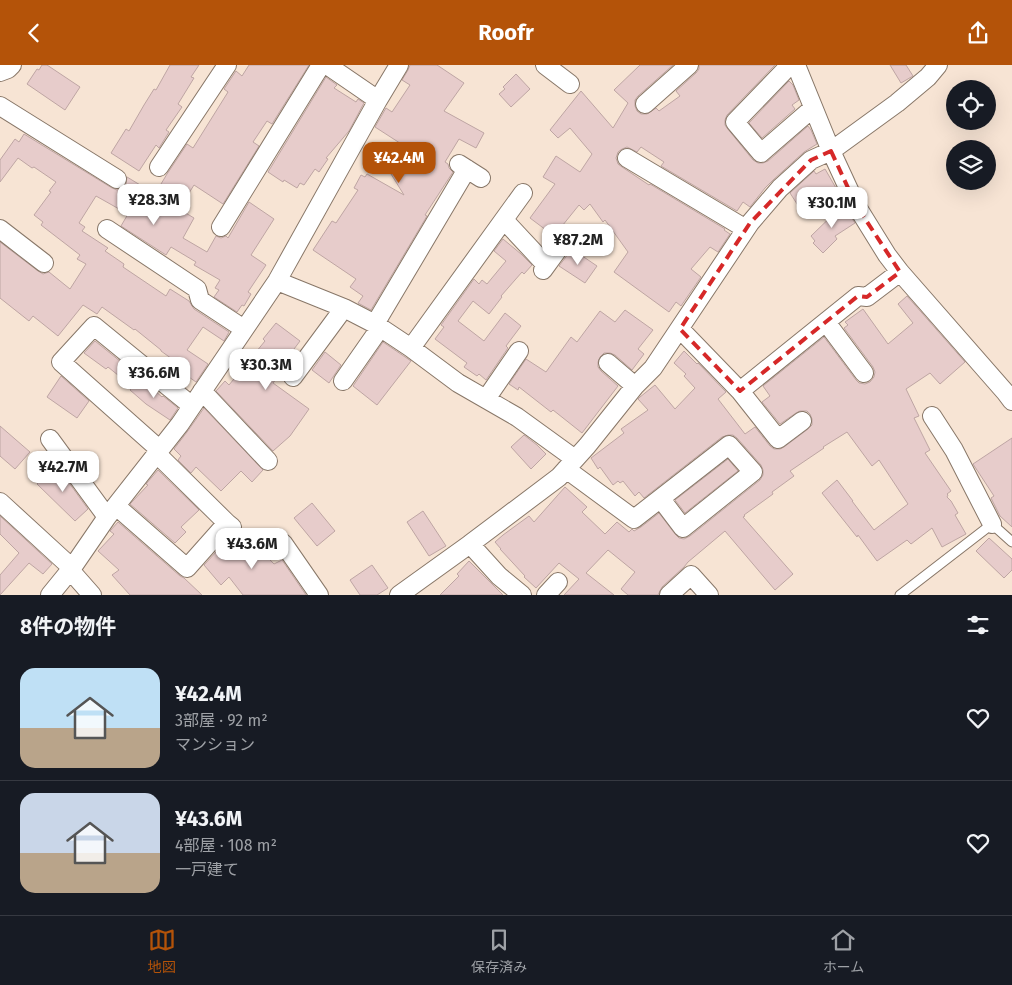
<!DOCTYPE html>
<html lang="ja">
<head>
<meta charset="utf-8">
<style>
	body { margin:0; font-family:"Fira Sans","Noto Sans JP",sans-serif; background:#20242c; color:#f1f3f6; height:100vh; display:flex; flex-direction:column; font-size:19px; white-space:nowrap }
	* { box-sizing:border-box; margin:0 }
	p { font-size:16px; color:#9ea1a6 }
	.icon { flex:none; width:28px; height:28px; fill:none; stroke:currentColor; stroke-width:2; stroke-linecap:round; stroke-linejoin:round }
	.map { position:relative; height:530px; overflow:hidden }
	.details { display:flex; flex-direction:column; background:#171b24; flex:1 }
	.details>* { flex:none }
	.tools { position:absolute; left:946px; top:15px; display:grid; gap:10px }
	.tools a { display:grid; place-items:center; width:50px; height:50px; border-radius:50%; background:#171b24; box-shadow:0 5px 20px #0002; font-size:25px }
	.price { position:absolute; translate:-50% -42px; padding:0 11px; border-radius:10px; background:#fff; color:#222; font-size:16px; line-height:32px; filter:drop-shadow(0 1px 2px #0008) }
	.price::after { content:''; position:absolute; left:50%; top:30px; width:15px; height:11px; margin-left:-8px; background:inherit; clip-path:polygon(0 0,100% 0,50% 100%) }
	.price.on { background:#b45309; color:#fff }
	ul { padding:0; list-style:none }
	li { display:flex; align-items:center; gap:15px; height:125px; padding:0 20px }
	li+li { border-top:1px solid #363941 }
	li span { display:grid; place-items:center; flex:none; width:140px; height:100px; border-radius:15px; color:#555 }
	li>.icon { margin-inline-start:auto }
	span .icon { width:60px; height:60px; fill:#fffc; stroke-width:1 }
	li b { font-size:21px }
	h2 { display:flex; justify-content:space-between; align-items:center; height:60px; padding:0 20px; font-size:21px }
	header { display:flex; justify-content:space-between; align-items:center; height:65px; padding:0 20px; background:#b45309; color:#fff; font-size:22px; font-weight:700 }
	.menu { display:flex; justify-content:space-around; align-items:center; height:70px; border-top:1px solid #363941; background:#171b24; font-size:14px; color:#9ea1a6 }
	.menu a { display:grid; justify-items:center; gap:2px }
	.menu .on { color:#b45309 }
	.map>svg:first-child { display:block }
</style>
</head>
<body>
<header><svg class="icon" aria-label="back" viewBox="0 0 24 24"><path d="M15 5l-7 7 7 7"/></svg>Roofr<svg class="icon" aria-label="share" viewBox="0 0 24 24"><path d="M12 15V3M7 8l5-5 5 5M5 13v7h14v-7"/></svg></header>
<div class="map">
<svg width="1012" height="530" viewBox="0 0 1012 530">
	<rect width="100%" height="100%" fill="#f7e4d4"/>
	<path fill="#e7cccb" stroke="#bea5a3" d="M42,0H47L80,22L65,45L27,19L37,4L39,5Z
		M170,0H199L191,12L194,13L178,39L182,42L166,65L169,67L159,83L156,80L139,106L111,88L126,64L129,66L144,40L154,24L156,25Z
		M249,0H309L272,59L267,56L253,77L259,81L223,139L194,120L179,144L194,153L183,173L207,187L216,171L221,173L226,171L228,173L249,137L274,154L251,190L266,200L248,227L251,229L244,241L242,240L237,247L214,232L219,225L215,223L220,215L194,200L196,197L171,182L166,190L121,161L128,149L96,131L79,158L85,162L82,166L108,183L105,186L124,199L123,202L166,231L170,224L189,236L194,244L229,267L224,276L203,262L187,285L208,299L196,317L186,310L188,307L185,305L186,304L161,286V285L135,264L134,265L102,242L97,249L83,240L58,271L33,251L29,256L0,233V177L38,206L43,209L49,207L70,224L86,199L77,194L80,190L41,160L43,157L34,150L51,127L49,126L56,117L34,102L32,103L18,93L0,117V95L15,74L19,77L24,69L112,123L117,125L122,123L126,119L127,112L155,129L167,109L187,79L193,83L228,27L224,24L236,6L242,11Z
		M410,0H437L464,18L444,46L484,68L476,83L459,74L445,97L448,99L449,103L453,107L425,150L427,151L371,245L358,238L363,231L350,222L356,214L313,185L332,156L336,158L358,125L354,123L361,110L365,112L367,109L404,130L383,96L406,82L375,62L386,43L392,47L410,20L402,15L408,5Z
		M640,0H673L638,31L635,35V41L637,46L641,49H647L656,43L659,46L680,31L676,26L696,8L699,4V0H775L727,50L725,55V60L727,63L753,95L758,98H763L768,96L808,61L811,65L817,79L804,87L773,115L765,123L750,142L743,137L737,146L661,101L664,97L641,82L637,87L627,82L622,84L618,87L616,93L618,99L622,102L649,120L650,119L725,164L724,165L730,169L718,187L710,182L691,204L701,212L681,241L676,237L669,247L614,207L628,187L605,155L603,157L590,139L584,145L579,140L554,171L530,153L555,119L543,112L556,91L580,107L592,89L570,63L558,73L550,65L581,26L613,63L628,38L614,25Z
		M890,0H906L913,11L901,18Z
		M516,9L530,24L511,42L499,29L505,24L503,22Z
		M326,12L337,20L334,23L356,37L358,34L364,38L349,66L326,93L328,94L319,107L315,104L304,120L300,118L297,123L284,115L283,117L268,107Z
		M789,16L793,20L799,35L792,40L795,44L762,73L749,58Z
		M825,104L836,123L834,124V125L803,144L801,141L799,142L790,128L814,106L816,109Z
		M843,140L855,158L835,171L837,174L823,188L813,178L815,176L811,171Z
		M503,174L521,189L532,200L524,209L522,207L501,231L502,232L489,249L473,236L458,256L484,276L505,248L521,261L506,281L508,283L486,315L479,309L477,311L464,302L467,298L435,274L444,262L441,260L474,214L479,219L482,215L487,219L506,196L494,186Z
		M572,184L597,201L585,218L559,201Z
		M907,231L965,297L940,319L930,308L906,324L919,351L914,353L930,385L925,388L951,426L947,429L948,430L947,432L951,436L958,448L955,450L966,469L942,482L932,463L911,479L907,475L877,496L858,470L857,472L822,428L837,415L853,436H852L874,465L908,439L879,395L872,401L847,367L823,382L824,383L790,406L794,411L772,427L773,429L744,450L745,451L743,452L793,509L775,525L725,466L688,497L684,502L662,522L658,530H628L621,524L635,507L608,485L586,508L614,530H564L579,514L559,498L536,523L524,512L525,511L500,484H501L495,477L503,470L529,451L534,457L565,422L587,442L582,447L605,469L617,457L629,467L632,464L634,466L641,462L659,448L675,469L679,473L684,474L690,471L760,415L763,410V405L761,400L737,373L733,370H728L722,372L644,433L639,427L635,431L623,416L620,418L618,416L613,420L600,402L598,404L591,393L624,368L621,364L648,345L638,334L640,332L655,320L675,344L695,323L684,311L686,309L674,298L684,286L697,299L698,298L726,327L718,334L745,369L755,362L770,381L774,384H780L784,382L808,364L812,360V354L810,349L807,346H800L796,348L780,359L762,337L770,331L763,321L824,272L856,315L859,318L865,319L870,317L874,312L875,307L873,302L844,263L848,260L845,257L863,244L888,279L913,258L898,239Z
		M625,245L653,265L638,284L644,289L632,305L615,290L610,288H604L600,292L598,297V302L601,306L618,321L582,368L553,345L551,347L519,322L518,325L509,319L526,294L546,307L571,272L577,277L600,246L615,257Z
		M276,258L300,276L273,312L276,314L273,318L309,344L290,371L273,386L216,326L225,316L229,320L265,276L263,274Z
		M95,276L136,309L129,319L108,302L106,304L84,288Z
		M383,277L411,296L377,340L353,321Z
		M325,287L341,300L329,318L312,305Z
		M61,311L89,336L77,353L47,332Z
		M140,313L162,332L163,331L178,343L170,355L146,339L130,325Z
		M204,343L263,405L252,417L241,406L221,426L196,402L191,408L178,395L181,391L174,384L187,367Z
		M0,361L30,387L15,404L0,391Z
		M524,370L537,380L546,389L531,404L511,382Z
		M1012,373V462L1000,451L991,433L994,431L973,399Z
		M728,394L738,406L685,448L675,435Z
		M56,400L88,444L75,456L37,419Z
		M158,405L199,445L181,462L186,467L175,478L130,439L148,420L146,419Z
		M312,438L335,466L317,481L294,453Z
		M423,446L446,481L429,491L407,457Z
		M0,451L52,499L43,509L29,498L0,530V510L19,488L0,469Z
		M118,457L180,511L184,513L202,530H130L112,510L119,505L98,486L114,469L110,466Z
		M242,466L274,499L282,495L306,530H243L229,512L221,520L204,500L230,472L235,473Z
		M989,473L1012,494V505L1004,513L976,486Z
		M469,496L503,530H440L459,511L457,509Z
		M372,500L388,523L377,530H360L350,515Z"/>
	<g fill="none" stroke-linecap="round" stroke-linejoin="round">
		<defs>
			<path id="lane" d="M900,530L992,459L1012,477"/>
			<path id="street" d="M327,0L378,35
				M545,0L570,19
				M790,0L735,57L761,88L813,43
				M796,0L831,86L856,140L887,190L900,207L1006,328L1012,336
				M0,7L8,4L12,0
				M645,39L689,0
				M0,41L117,114
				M627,93L746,164
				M459,99L481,113
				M159,102L227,0
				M504,155L546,200
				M221,162L321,0
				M0,164L44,198
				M107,164L197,224L200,235L244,264
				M543,205L567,172
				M277,216L344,243L375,259L411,283L458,318L517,352L575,394
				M826,257L864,308
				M375,259L467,104
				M680,264L740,326
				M411,283L523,128
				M608,298L635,321
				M293,312L344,243
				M343,316L380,263
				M202,326L268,396
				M486,334L519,286
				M932,351L954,385L992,459
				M802,356L778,374L740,326L858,231L867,232L900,207
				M50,374L107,452
				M160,385L61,297L94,261L192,341
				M157,389L227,458
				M566,404L634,454L729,380L753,407L683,463L661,434
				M0,437L72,503
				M116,441L187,503L227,458L232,462
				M283,478L319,530
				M470,479L499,511L522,530
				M70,505L92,530
				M50,530L72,503L107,452L180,359L277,216L378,35L399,0
				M399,530L470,479L559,412L587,381L635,321L653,303L750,158L780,123L811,95L831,86L897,38L928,12L938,0
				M546,530L558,517
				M669,530L691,510L709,530"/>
		</defs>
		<use href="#lane" stroke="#887768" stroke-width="11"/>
		<use href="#street" stroke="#887768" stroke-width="20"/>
		<use href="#lane" stroke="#fff" stroke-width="9"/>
		<use href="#street" stroke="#fff" stroke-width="18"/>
	</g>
	<path fill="none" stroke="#d62828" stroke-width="4" stroke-dasharray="10 6" stroke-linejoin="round" d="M831,86L856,140L900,207L867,232L858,231L740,326L680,264L750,158L811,95Z"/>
</svg>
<div class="tools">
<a><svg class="icon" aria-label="locate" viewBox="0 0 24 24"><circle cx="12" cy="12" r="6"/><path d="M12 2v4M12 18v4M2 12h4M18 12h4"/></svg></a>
<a><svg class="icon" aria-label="layers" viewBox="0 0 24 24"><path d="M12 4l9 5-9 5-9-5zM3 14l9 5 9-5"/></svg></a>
</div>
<b class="price on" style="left:399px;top:119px">¥42.4M</b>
<b class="price" style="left:154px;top:161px">¥28.3M</b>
<b class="price" style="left:832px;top:164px">¥30.1M</b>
<b class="price" style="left:578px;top:201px">¥87.2M</b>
<b class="price" style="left:266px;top:326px">¥30.3M</b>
<b class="price" style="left:154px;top:334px">¥36.6M</b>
<b class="price" style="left:63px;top:428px">¥42.7M</b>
<b class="price" style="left:252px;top:505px">¥43.6M</b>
</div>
<section class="details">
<h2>8件の物件<svg class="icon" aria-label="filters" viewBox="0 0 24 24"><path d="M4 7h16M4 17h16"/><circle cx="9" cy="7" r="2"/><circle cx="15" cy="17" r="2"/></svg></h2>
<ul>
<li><span style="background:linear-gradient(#bfe0f5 60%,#b9a48a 0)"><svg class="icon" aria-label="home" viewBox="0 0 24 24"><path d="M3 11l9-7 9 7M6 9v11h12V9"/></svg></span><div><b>¥42.4M</b><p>3部屋 · 92 m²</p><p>マンション</p></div><svg class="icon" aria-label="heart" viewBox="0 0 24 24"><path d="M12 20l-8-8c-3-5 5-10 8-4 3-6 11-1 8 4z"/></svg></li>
<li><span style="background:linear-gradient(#c9d6e8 60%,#b9a48a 0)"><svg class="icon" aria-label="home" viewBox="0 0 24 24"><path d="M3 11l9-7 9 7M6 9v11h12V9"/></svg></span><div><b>¥43.6M</b><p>4部屋 · 108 m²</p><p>一戸建て</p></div><svg class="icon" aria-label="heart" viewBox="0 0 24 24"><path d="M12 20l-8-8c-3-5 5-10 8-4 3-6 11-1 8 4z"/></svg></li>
</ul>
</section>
<nav class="menu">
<a class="on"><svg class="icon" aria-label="map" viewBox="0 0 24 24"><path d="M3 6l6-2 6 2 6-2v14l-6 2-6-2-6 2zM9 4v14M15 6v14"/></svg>地図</a>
<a><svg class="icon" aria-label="saved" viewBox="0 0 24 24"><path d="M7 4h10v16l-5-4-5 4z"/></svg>保存済み</a>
<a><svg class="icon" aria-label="home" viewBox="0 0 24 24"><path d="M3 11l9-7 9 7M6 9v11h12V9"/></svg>ホーム</a>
</nav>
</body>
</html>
